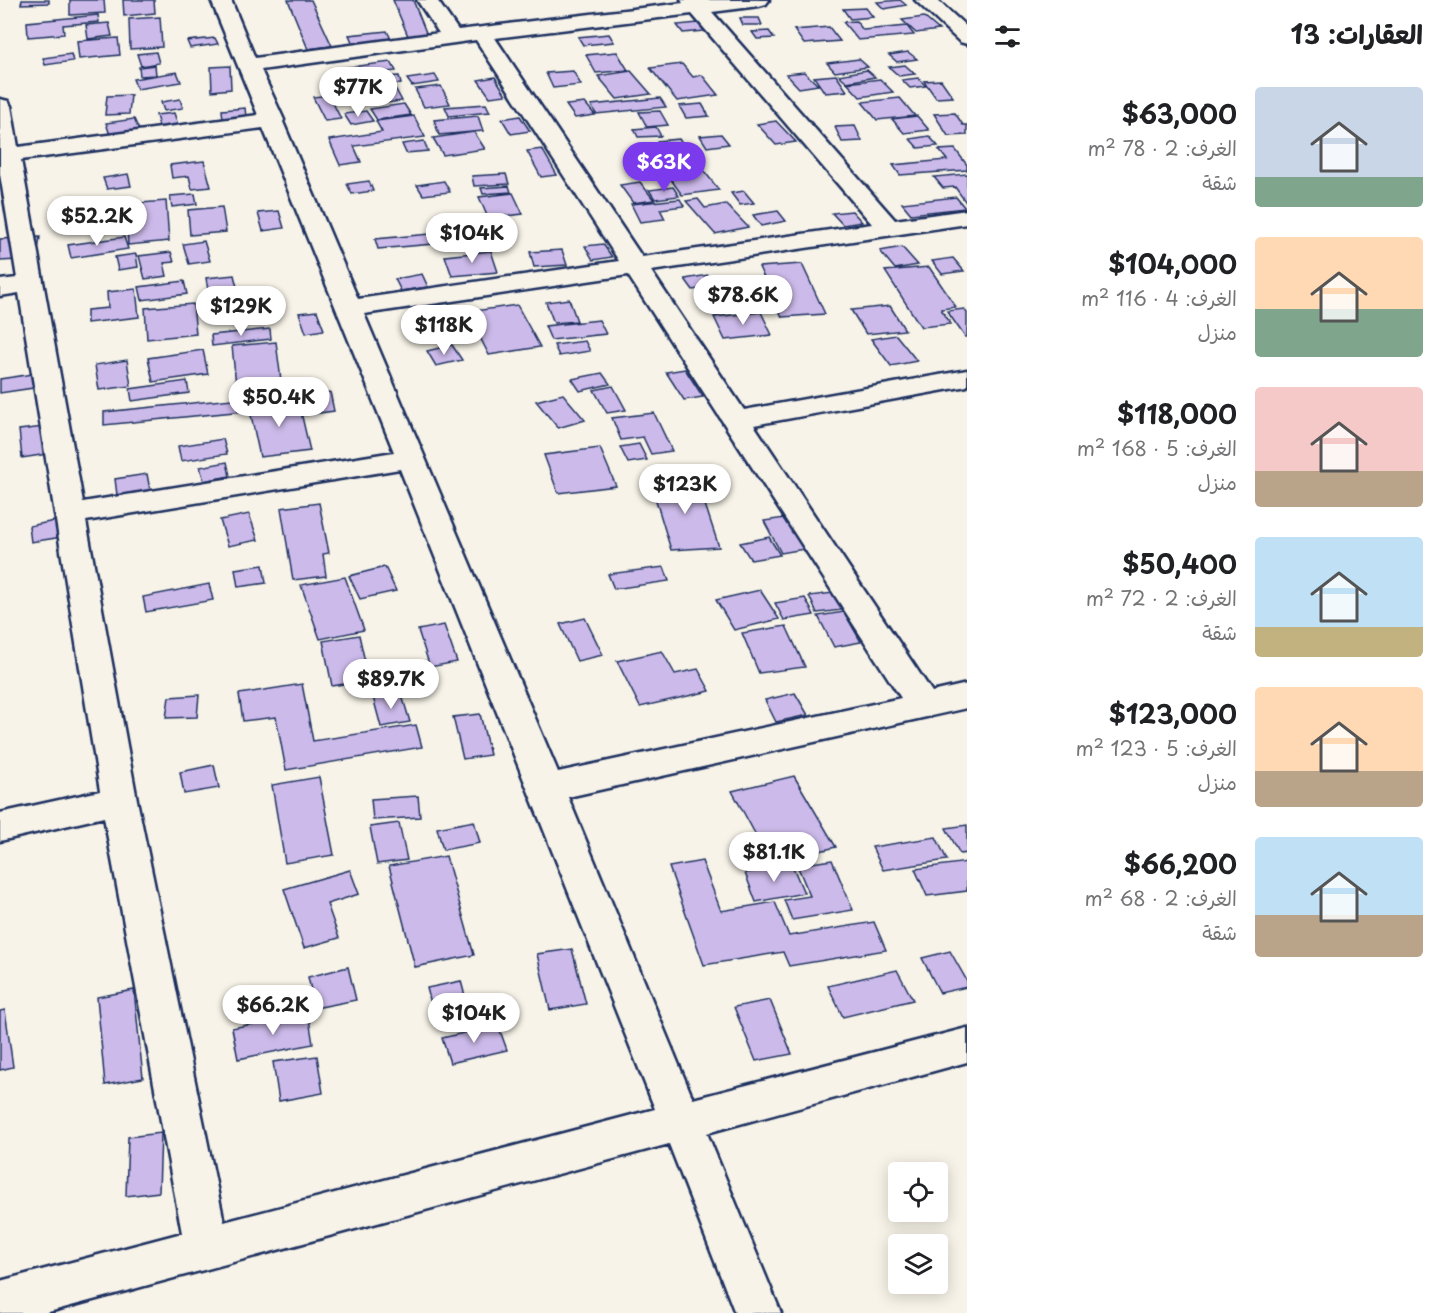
<!DOCTYPE html>
<html lang="ar">
<head>
<meta charset="utf-8">
<style>
	body { margin:0; font-family:"Playpen Sans","Playpen Sans Arabic",sans-serif; background:#f2f2f2; color:#202124; direction:rtl; height:100vh; display:flex; flex-direction:column; font-size:22px; white-space:nowrap }
	* { box-sizing:border-box; margin:0 }
	p { font-size:20px; color:#757577 }
	.icon { flex:none; width:33px; height:33px; fill:none; stroke:currentColor; stroke-width:2; stroke-linecap:round; stroke-linejoin:round }
	.map { position:relative; flex:1; overflow:hidden; direction:ltr }
	.panel { display:flex; flex-direction:column; background:#fff; width:480px }
	.panel>* { flex:none }
	.fabs { position:absolute; left:888px; top:1162px; display:grid; gap:12px }
	.fabs a { display:grid; place-items:center; width:60px; height:60px; border-radius:6px; background:#fff; box-shadow:0 3px 15px #0003; font-size:30px }
	.price { position:absolute; translate:-50% -51px; padding:0 14px; border-radius:21px; background:#fff; color:#222; font-size:20px; line-height:39px; filter:drop-shadow(0 2px 3px #0008) }
	.price::after { content:''; position:absolute; left:50%; top:36px; width:18px; height:14px; margin-left:-9px; background:inherit; clip-path:polygon(0 0,100% 0,50% 100%) }
	.price.on { background:#7c3aed; color:#fff }
	ul { padding:0; list-style:none }
	li { display:flex; align-items:center; gap:18px; height:150px; padding:0 24px }
	li span { display:grid; place-items:center; flex:none; width:168px; height:120px; border-radius:6px; color:#555 }
	li>.icon { margin-inline-start:auto }
	span .icon { width:72px; height:72px; fill:#fffc; stroke-width:1 }
	li b { font-size:26px }
	h2 { display:flex; justify-content:space-between; align-items:center; height:72px; padding:0 24px; font-size:26px }
	main { display:flex; flex:1; min-height:0 }
	.map>svg:first-child { display:block }
</style>
</head>
<body>
<main>
<section class="panel">
<h2>العقارات: 13<svg class="icon" aria-label="filters" viewBox="0 0 24 24"><path d="M4 7h16M4 17h16"/><circle cx="9" cy="7" r="2"/><circle cx="15" cy="17" r="2"/></svg></h2>
<ul>
<li><span style="background:linear-gradient(#c9d6e8 75%,#7fa58c 0)"><svg class="icon" aria-label="home" viewBox="0 0 24 24"><path d="M3 11l9-7 9 7M6 9v11h12V9"/></svg></span><div><b>$63,000</b><p>الغرف: 2 · 78 m²</p><p>شقة</p></div></li>
<li><span style="background:linear-gradient(#ffd9b3 60%,#7fa58c 0)"><svg class="icon" aria-label="home" viewBox="0 0 24 24"><path d="M3 11l9-7 9 7M6 9v11h12V9"/></svg></span><div><b>$104,000</b><p>الغرف: 4 · 116 m²</p><p>منزل</p></div></li>
<li><span style="background:linear-gradient(#f6c9c9 70%,#b9a48a 0)"><svg class="icon" aria-label="home" viewBox="0 0 24 24"><path d="M3 11l9-7 9 7M6 9v11h12V9"/></svg></span><div><b>$118,000</b><p>الغرف: 5 · 168 m²</p><p>منزل</p></div></li>
<li><span style="background:linear-gradient(#bfe0f5 75%,#c2b280 0)"><svg class="icon" aria-label="home" viewBox="0 0 24 24"><path d="M3 11l9-7 9 7M6 9v11h12V9"/></svg></span><div><b>$50,400</b><p>الغرف: 2 · 72 m²</p><p>شقة</p></div></li>
<li><span style="background:linear-gradient(#ffd9b3 70%,#b9a48a 0)"><svg class="icon" aria-label="home" viewBox="0 0 24 24"><path d="M3 11l9-7 9 7M6 9v11h12V9"/></svg></span><div><b>$123,000</b><p>الغرف: 5 · 123 m²</p><p>منزل</p></div></li>
<li><span style="background:linear-gradient(#bfe0f5 65%,#b9a48a 0)"><svg class="icon" aria-label="home" viewBox="0 0 24 24"><path d="M3 11l9-7 9 7M6 9v11h12V9"/></svg></span><div><b>$66,200</b><p>الغرف: 2 · 68 m²</p><p>شقة</p></div></li>
</ul>
</section>
<div class="map">
<svg width="967" height="1313" viewBox="0 0 967 1313">
	<rect width="100%" height="100%" fill="#f7f3e8"/>
	<filter id="ink" filterUnits="userSpaceOnUse"><feTurbulence type="fractalNoise" baseFrequency=".0167" numOctaves="2"/><feDisplacementMap in="SourceGraphic" scale="12" xChannelSelector="R" yChannelSelector="G"/><feConvolveMatrix kernelMatrix="1 2 1 2 8 2 1 2 1" color-interpolation-filters="sRGB"/></filter>
	<g filter="url(#ink)">
		<path fill="#ccbaea" stroke="#1b2f5e" stroke-width="1.5" d="M22,0H49V3L21,4Z
			M70,0H104L105,13L70,15Z
			M123,0H154L155,13L124,16Z
			M288,0H311L332,46L308,49Z
			M393,0H413L427,35L408,36Z
			M900,0L906,5L884,9L877,2Z
			M866,8L873,17L850,19L843,9Z
			M98,15L99,22L63,25L64,34L28,37L27,22Z
			M160,17L162,47L130,49L129,19Z
			M924,17L939,30L916,33L902,20Z
			M740,18H759L762,25H743Z
			M856,21L863,30L907,26L914,35L858,40L843,22Z
			M109,23L112,36L88,39L86,25Z
			M698,23L705,31L683,33L677,25Z
			M829,27L840,41L804,44L794,30Z
			M387,31L391,39L353,44L349,35Z
			M769,31L774,38L757,39L752,32Z
			M609,34L614,42L583,45L578,37Z
			M118,38L120,55L79,59L77,41Z
			M215,38L218,44L190,48L187,41Z
			M156,52L159,63L141,66L137,54Z
			M617,52L628,70L596,73L586,55Z
			M908,52L917,59L897,62L889,55Z
			M71,54L73,61L45,65L43,58Z
			M859,59L868,67L835,72L827,63Z
			M391,62L396,71L337,78L332,69Z
			M682,64L693,77L702,75L718,95L677,101L650,68Z
			M155,65L156,75L140,76L139,67Z
			M905,65L915,74L899,76L889,67Z
			M230,66L231,89L212,91L211,67Z
			M867,70L875,77L847,82L839,75Z
			M573,71L581,85L553,88L546,73Z
			M631,71L651,94L617,99L598,76Z
			M177,72L181,82L137,89L133,79Z
			M804,72L818,85L799,88L786,74Z
			M435,75L439,82L412,86L407,79Z
			M836,75L847,91L825,93L814,77Z
			M399,76L401,84L370,86L369,78Z
			M495,77L506,95L490,97L478,80Z
			M918,78L926,86L910,88L902,80Z
			M880,79L893,92L860,97L847,83Z
			M941,80L953,97L936,98L924,81Z
			M441,86L450,104L424,107L415,89Z
			M395,88L402,101L379,104L373,91Z
			M131,95L129,114L105,115L107,96Z
			M329,95L341,119L325,121L313,97Z
			M660,98L666,107L596,114L591,105Z
			M900,98L915,116L877,120L862,102Z
			M180,99L183,108L164,111L161,102Z
			M585,103L595,115L575,118L566,105Z
			M404,104L411,115L377,120L370,109Z
			M486,104L490,112L449,116L445,107Z
			M702,104L709,116L686,118L679,106Z
			M245,108L246,117L223,119L222,110Z
			M366,111L373,121L351,125L344,114Z
			M660,111L668,125L647,127L639,112Z
			M174,113L178,125L159,127L156,115Z
			M955,113L963,125H967V135L948,136L934,114Z
			M414,116L425,137L354,146L361,162L340,165L329,140L382,132L376,121Z
			M478,116L483,131L439,135L434,120Z
			M520,116L530,131L511,134L502,119Z
			M917,116L929,130L904,133L892,119Z
			M134,119L139,130L110,135L106,123Z
			M776,121L796,142L776,145L757,124Z
			M855,126L862,141L842,142L835,127Z
			M656,127L661,136L638,137L634,129Z
			M474,132L485,149L443,155L433,138Z
			M721,134L729,144L707,147L700,136Z
			M929,136L938,146L918,148L910,139Z
			M679,139L685,148L663,151L657,141Z
			M424,141L428,151L406,153L402,144Z
			M542,149L557,175L541,177L527,151Z
			M955,149L967,165V170L900,175L893,165L947,160L939,150Z
			M673,151L679,162L656,164L650,153Z
			M204,161L211,187L192,189L189,176L172,178L170,165Z
			M697,162L719,190L682,195L662,167Z
			M128,174L131,186L107,189L103,178Z
			M506,174L509,184L474,186L472,176Z
			M967,174V204L955,187L943,188L934,177Z
			M369,181L373,191L352,194L347,184Z
			M444,181L450,192L423,195L417,185Z
			M640,182L654,200L633,203L620,185Z
			M509,186L511,192L483,194L481,188Z
			M673,187L679,196L655,199L649,190Z
			M744,191L754,203L740,205L731,193Z
			M513,193L523,214L488,218L479,197Z
			M195,194L197,204L172,207L170,196Z
			M956,197L965,208L911,214L902,203Z
			M680,199L684,206L660,209L665,219L640,222L631,204Z
			M698,199L705,208L726,204L748,227L715,234L686,201Z
			M166,201L169,241L128,245L127,227L101,229V206Z
			M222,207L226,232L190,235L188,210Z
			M279,211L284,228L263,231L258,213Z
			M778,211L786,221L761,226L753,215Z
			M852,211L862,222L843,225L832,213Z
			M430,234L433,244L378,249L375,239Z
			M40,237L37,259L0,261V239Z
			M124,237L128,249L71,258L68,245Z
			M204,241L210,261L189,264L183,244Z
			M603,244L612,257L593,260L585,246Z
			M902,247L918,265L895,269L880,251Z
			M562,250L567,265L534,267L530,252Z
			M491,251L498,272L452,276L445,256Z
			M171,252L174,262L164,263L167,276L145,279L139,256Z
			M136,254L138,267L118,270L115,257Z
			M953,258L964,271L942,274L932,261Z
			M802,264L825,314L782,317L759,267Z
			M929,267L956,307L941,309L951,324L921,327L885,271Z
			M422,274L428,287L401,291L395,279Z
			M234,275L237,287L208,290L206,278Z
			M708,275L716,286L693,290L685,279Z
			M184,281L187,294L142,300L139,287Z
			M136,289L139,317L87,323V310L108,308L107,292Z
			M234,294L236,311L215,313L213,296Z
			M569,299L577,321L554,323L546,302Z
			M193,304L196,334L147,339L145,308Z
			M517,305L540,347L489,355L467,312Z
			M890,306L905,330L866,334L851,310Z
			M964,309L967,313V337H965L947,311Z
			M257,311L260,322L235,325L234,314Z
			M317,311L324,330L306,333L299,313Z
			M761,312L772,335L725,340L714,317Z
			M599,320L606,334L551,340L545,326Z
			M270,329L271,339L212,346L211,335Z
			M896,335L917,361L891,366L871,339Z
			M585,341L590,351L559,356L554,345Z
			M276,342L281,380L236,385L232,346Z
			M452,345L462,360L436,366L427,351Z
			M203,350L208,374L153,382L148,358Z
			M127,360L131,386L99,390L95,365Z
			M685,369L703,397L684,400L666,372Z
			M602,373L610,384L580,391L572,379Z
			M32,374L33,388L0,393V379Z
			M187,381L189,393L132,401L130,389Z
			M613,386L626,410L607,413L594,390Z
			M330,392L334,411L305,415L301,396Z
			M563,394L585,420L558,428L536,401Z
			M242,398L244,411L104,425V412Z
			M298,399L310,451L260,457L249,406Z
			M654,413L672,451L651,454L643,437L621,440L612,418Z
			M44,427L47,454L22,458L19,430Z
			M223,439L227,454L181,461L178,446Z
			M639,444L647,460L628,463L620,447Z
			M600,448L616,486L558,493L544,455Z
			M227,462L230,476L204,481L200,467Z
			M147,474L150,490L117,495L115,479Z
			M697,480L719,547L671,550L651,484Z
			M319,503L329,553L323,554L326,576L293,580L281,508Z
			M249,514L258,540L228,546L220,520Z
			M798,516L816,547L781,553L764,521Z
			M60,520L62,537L31,542L29,526Z
			M769,537L780,555L751,560L740,543Z
			M263,565L266,583L238,587L235,569Z
			M385,567L396,591L360,599L349,576Z
			M664,567L669,581L614,589L608,574Z
			M345,577L364,630L320,639L301,585Z
			M209,584L213,600L146,612L143,597Z
			M760,590L779,619L734,630L716,600Z
			M833,593L842,610L817,613L809,596Z
			M805,598L814,615L784,620L775,603Z
			M844,612L861,642L834,647L818,616Z
			M585,618L603,655L577,661L560,624Z
			M444,625L457,662L430,667L418,630Z
			M786,626L805,667L759,673L742,633Z
			M359,635L369,680L332,686L323,641Z
			M662,651L675,674L698,669L710,691L640,707L617,661Z
			M302,684L313,741L416,725L422,747L286,770L276,717L243,721L239,694Z
			M401,692L410,722L381,727L373,697Z
			M795,693L808,715L776,722L765,700Z
			M199,695L197,717L166,718L169,697Z
			M480,714L490,755L463,759L453,717Z
			M214,765L219,788L184,794L180,772Z
			M794,776L836,847L771,863L732,791Z
			M319,777L334,855L285,863L272,785Z
			M418,796L420,817L373,820L371,799Z
			M474,821L480,843L443,850L437,828Z
			M399,823L407,860L377,864L370,827Z
			M967,825V853L960,854L946,828Z
			M936,837L947,860L883,870L872,847Z
			M446,856L474,955L415,967L389,866Z
			M832,860L853,910L792,920L784,900L810,896L797,865Z
			M702,861L721,911L775,902L789,936L874,922L886,950L789,966L783,952L704,965L669,867Z
			M967,862V891L927,896L915,869Z
			M792,865L804,893L756,902L745,873Z
			M350,870L359,894L327,904L339,938L304,948L284,889Z
			M572,949L586,1004L550,1010L537,954Z
			M950,951L967,981V987L940,993L922,958Z
			M348,967L356,1000L315,1008L308,977Z
			M897,970L913,1000L843,1017L828,986Z
			M461,981L469,1011L435,1019L427,988Z
			M134,990L143,1078L105,1085L97,997Z
			M770,1000L792,1054L756,1061L734,1007Z
			M5,1010L13,1067L0,1070V1011Z
			M308,1013L313,1044L238,1059L232,1028Z
			M498,1025L507,1050L450,1063L442,1038Z
			M317,1056L323,1093L279,1101L273,1062Z
			M161,1133L159,1192L126,1196L128,1137Z"/>
		<g fill="none" stroke-linecap="round" stroke-linejoin="round">
			<defs>
				<path id="minor" d="M211,0H231L255,58L439,33L417,0H437L458,30L683,3L681,0H769L766,4L759,6L712,12L895,220L967,210V224L651,271L744,410L967,370V386L754,425L932,692L967,684V708L568,797L693,1099L967,1028V1062L707,1133L781,1313H735L669,1144L45,1313H0V1281L182,1233L104,817L0,841V813L100,791L19,293L0,296V280L17,278L0,174V99L8,101L11,106L18,147L258,115ZM692,14L872,224L642,257L495,38ZM476,40L619,261L358,299L283,122L284,120L261,70ZM263,128L394,452L83,502L21,160ZM628,275L901,698L558,772L364,314ZM400,469L655,1109L224,1222L137,800L86,521Z
					M915,0H937L967,27V44L960,42Z"/>
			</defs>
			<use href="#minor" stroke="#1b2f5e" stroke-width="5"/>
			<use href="#minor" fill="#f7f3e8" fill-rule="evenodd"/>
		</g>
	</g>
</svg>
<div class="fabs">
<a><svg class="icon" aria-label="locate" viewBox="0 0 24 24"><circle cx="12" cy="12" r="6"/><path d="M12 2v4M12 18v4M2 12h4M18 12h4"/></svg></a>
<a><svg class="icon" aria-label="layers" viewBox="0 0 24 24"><path d="M12 4l9 5-9 5-9-5zM3 14l9 5 9-5"/></svg></a>
</div>
<b class="price" style="left:358px;top:118px">$77K</b>
<b class="price on" style="left:664px;top:193px">$63K</b>
<b class="price" style="left:97px;top:247px">$52.2K</b>
<b class="price" style="left:472px;top:264px">$104K</b>
<b class="price" style="left:743px;top:326px">$78.6K</b>
<b class="price" style="left:241px;top:337px">$129K</b>
<b class="price" style="left:444px;top:356px">$118K</b>
<b class="price" style="left:279px;top:428px">$50.4K</b>
<b class="price" style="left:685px;top:515px">$123K</b>
<b class="price" style="left:391px;top:710px">$89.7K</b>
<b class="price" style="left:774px;top:883px">$81.1K</b>
<b class="price" style="left:273px;top:1036px">$66.2K</b>
<b class="price" style="left:474px;top:1044px">$104K</b>
</div>
</main>
</body>
</html>
